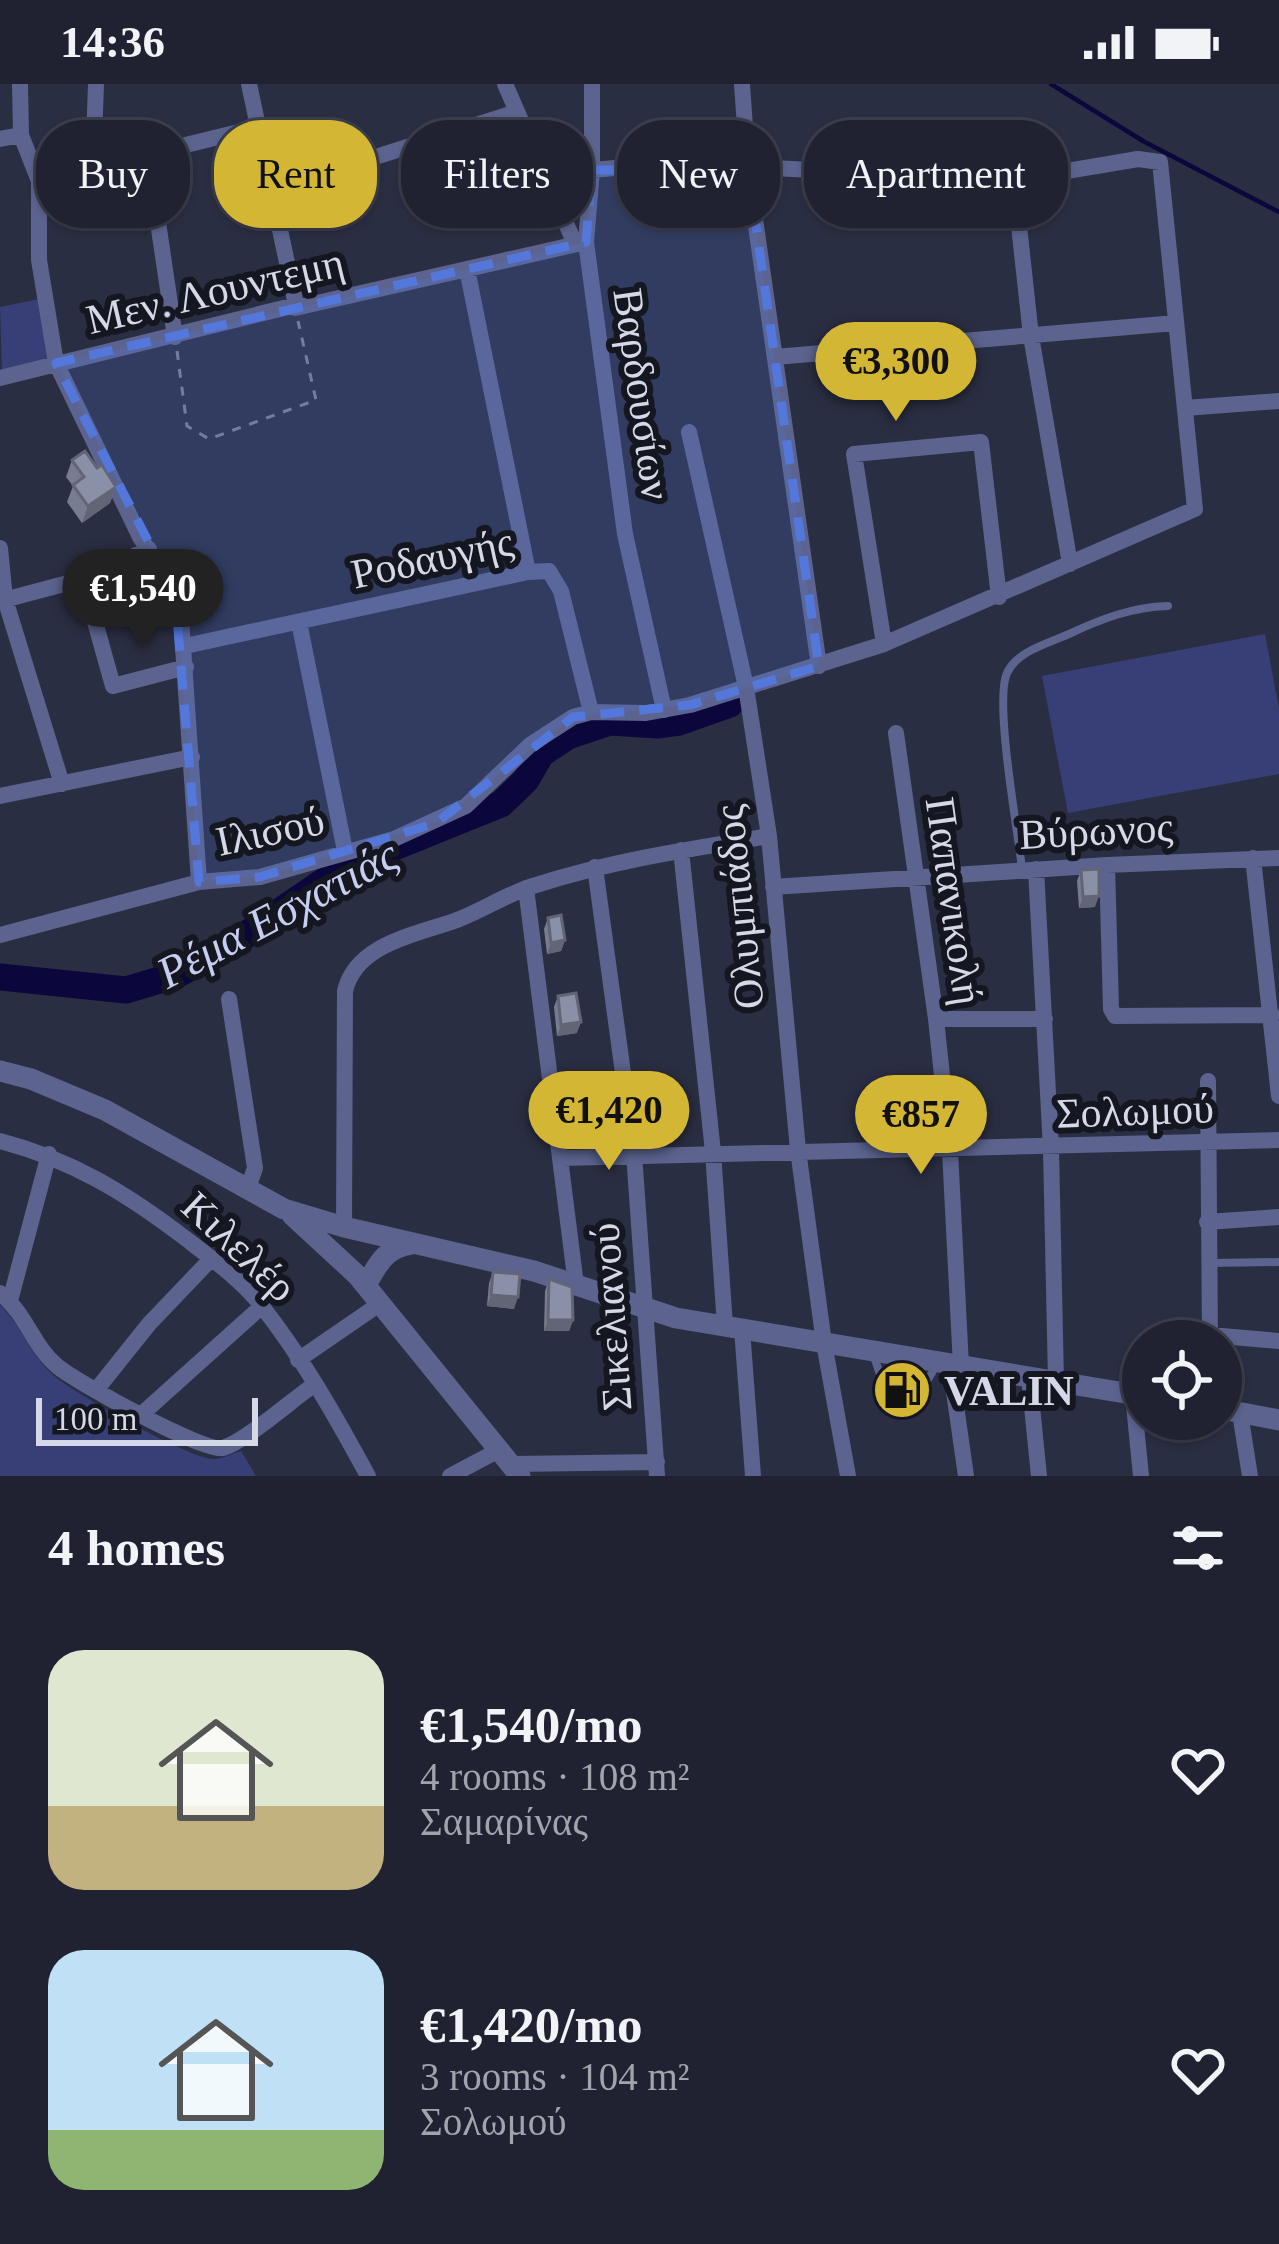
<!DOCTYPE html>
<html lang="en">
<head>
<meta charset="utf-8">
<style>
	body { margin:0; font-family:Georgia,serif; background:#2d2f3e; color:#f1f3f6; height:100vh; display:flex; flex-direction:column; font-size:45px; white-space:nowrap }
	* { box-sizing:border-box; margin:0 }
	p { font-size:39px; color:#a2a4ac }
	.icon { flex:none; width:66px; height:66px; fill:none; stroke:currentColor; stroke-width:2; stroke-linecap:round; stroke-linejoin:round }
	.map { position:relative; height:1392px; overflow:hidden }
	.side { display:flex; flex-direction:column; background:#202232; flex:1 }
	.side>* { flex:none }
	.guide { position:absolute; left:36px; top:36px; width:1209px; height:108px; display:flex; gap:24px }
	.fabs { position:absolute; left:1122px; top:1236px; display:grid; gap:24px }
	.fabs a { display:grid; place-items:center; width:120px; height:120px; border-radius:50%; background:#202232; box-shadow:0 3px 9px #0004,0 0 0 3px #3d3f4d; font-size:60px }
	.scale { position:absolute; left:36px; bottom:30px; width:222px; box-sizing:border-box; padding-left:12px; border:6px solid #d5d8e6; border-top:0; font-size:33px; line-height:42px; white-space:nowrap; color:#d5d8e6; -webkit-text-stroke:9px #151720; paint-order:stroke }
	.price { position:absolute; translate:-50% -102px; padding:0 27px; border-radius:42px; background:#d4b635; color:#111; font-size:39px; line-height:78px; filter:drop-shadow(0 3px 6px #0008) }
	.price::after { content:''; position:absolute; left:50%; top:72px; width:36px; height:27px; margin-left:-18px; background:inherit; clip-path:polygon(0 0,100% 0,50% 100%) }
	.price.selected { background:#222; color:#fff }
	ul { padding:0; list-style:none }
	li { display:flex; align-items:center; gap:36px; height:300px; padding:0 48px }
	li span { display:grid; place-items:center; flex:none; width:336px; height:240px; border-radius:36px; color:#555 }
	li>.icon { margin-inline-start:auto }
	span .icon { width:144px; height:144px; fill:#fffc; stroke-width:1 }
	li b { font-size:51px }
	h2 { display:flex; justify-content:space-between; align-items:center; height:144px; padding:0 48px; font-size:51px }
	.pill { padding:0 42px; border-radius:48px; background:#202232; box-shadow:0 3px 9px #0004,0 0 0 3px #3d3f4d; font-size:42px; line-height:108px }
	.pill.selected { background:#d4b635; color:#111 }
	.status { display:flex; justify-content:space-between; align-items:center; height:84px; padding:0 60px; background:#202232; direction:ltr }
	.status svg { height:33px; fill:currentColor }
	.map>svg:first-child { display:block }
</style>
</head>
<body>
<div class="status"><b>14:36</b><svg viewBox="0 0 49 12"><path d="M0 12V9h3v3zM5 12V6h3v6zM10 12V3h3v9zM15 12V0h3v12zM26 1h20v11H26zM47 4h2v5h-2z"/></svg></div>
<div class="map">
<svg width="1279" height="1392" viewBox="0 0 1279 1392">
	<rect width="100%" height="100%" fill="#2a2e42"/>
	<path fill="#373f76" d="M39,215L52,277L2,287L0,223Z
		M1265,550L1279,625V690L1068,729L1042,592Z
		M0,1221C21,1241 29,1268 50,1288C67,1306 191,1376 214,1375C223,1375 233,1369 241,1367L256,1392H0Z"/>
	<g fill="none" stroke-linecap="round" stroke-linejoin="round">
		<path stroke="#0b073c" stroke-width="4.5" d="M1051,0L1143,57L1279,128"/>
		<path stroke="#0b073c" stroke-width="27" d="M0,893L126,906L176,891L228,863L345,783L501,720L526,696L541,670L568,652L610,638L657,641L679,638L730,620"/>
		<path stroke="#7c7f90" stroke-width="3" stroke-dasharray="9 9" stroke-linecap="butt" d="M177,267L187,342L209,355L316,316L298,237"/>
		<path stroke="#5b638e" stroke-width="8" d="M1022,785C1018,747 994,618 1007,589C1017,567 1049,559 1069,550C1101,535 1132,523 1168,522
			M1210,1179L1279,1178
			M873,1269L882,1297L894,1298
			M909,1300L927,1297L938,1279"/>
		<path stroke="#5b638e" stroke-width="16" d="M20,0L21,51L39,97V176L56,279L140,453L175,509L181,534L199,798
			M249,0L296,221
			M505,0L575,160
			M592,0V86L586,158L625,450L664,626
			M742,0L748,86L819,582
			M0,55L21,51
			M148,71L175,253
			M93,84L96,0
			M1014,96L1031,252L1070,480
			M39,97L259,43
			M272,106L517,28
			M467,185L528,488
			M775,273L1176,239
			M0,294L296,221L295,224L586,158
			M1185,324L1279,317
			M689,348L746,603L769,752L798,1066L824,1259L848,1392
			M0,464L5,515L62,700
			M83,495L113,602L186,583
			M0,517L83,495L149,465
			M299,538L345,767
			M884,560L854,370L981,358L999,513
			M185,562L528,488L549,487L561,507L591,628
			M896,649L936,935L950,1067L961,1282
			M0,712L192,673
			M681,766L713,1068L725,1242
			M1253,774L1279,1012
			M1107,781L1111,925L1115,932L1272,931
			M595,783L634,1070L657,1392
			M1036,785L1051,1065L1056,1297
			M773,803L1107,781L1279,774
			M526,804L576,1201
			M0,851L199,798L260,793L394,755L466,722L530,661L573,633L591,628L646,629L690,621L884,560L1195,425L1160,78L1138,75L1014,96L672,79L592,86
			M229,915L255,1084L248,1104
			M936,935H1045
			M1208,997L1210,1257
			M0,1057C72,1076 126,1109 185,1154C211,1174 240,1195 261,1221C302,1273 336,1333 368,1392
			M561,1074L1279,1056
			M1207,1138L1279,1133
			M344,1143L345,907C356,859 419,850 457,836C483,826 507,810 533,802C610,777 689,765 769,752
			M0,1209C27,1231 33,1262 57,1282C76,1298 204,1369 223,1364C246,1357 293,1315 315,1300
			M10,1217L49,1070
			M742,1245L753,1392
			M1210,1251L1279,1257
			M298,1276L381,1219
			M950,1280L966,1392
			M1029,1293L1039,1392
			M97,1305L149,1240L212,1174
			M1133,1311L1141,1392
			M143,1329L262,1222
			M1240,1329L1250,1392
			M513,1380L657,1378
			M450,1392L501,1365"/>
		<path stroke="#5b638e" stroke-width="21" d="M0,987L31,995L105,1026L284,1125L344,1143L534,1187L676,1234L1143,1312
			M292,1131L357,1191L520,1392
			M366,1201C378,1180 385,1164 411,1160
			M1221,1325L1279,1336"/>
	</g>
	<path fill="#787c91" d="M72,376L97,384L116,403L110,419L82,439L67,418L73,402L66,393Z
		M1081,786L1095,823L1079,824L1077,797Z
		M548,834L565,856L561,867L547,870L544,845Z
		M558,912L577,949L557,952L554,923Z
		M493,1188L514,1225L487,1222L489,1199Z
		M549,1195L573,1236L569,1247H544L545,1207Z
		M895,1301L907,1319L905,1325L890,1322Z"/>
	<path fill="#616576" d="M116,403L110,419L82,439L88,422Z
		M1099,812L1095,823L1079,824L1083,813Z
		M565,856L561,867L547,870L551,859Z
		M581,938L577,949L557,952L561,941Z
		M491,1211L518,1213L514,1225L487,1222Z
		M548,1236H573L569,1247H544Z"/>
	<path fill="#8b90a9" stroke="#616576" stroke-width="3" d="M85,367L97,384L102,381L116,403L88,422L73,401L84,393L72,376Z
		M1099,785V812L1083,813L1081,786Z
		M561,831L565,856L551,859L548,834Z
		M576,909L581,938L561,941L558,912Z
		M493,1188L520,1190L518,1213L491,1211Z
		M549,1195L572,1203L573,1236H548Z
		M903,1296L910,1302L907,1319L892,1317L895,1301Z"/>
	<path fill="#5477dc" fill-opacity="0.2" stroke="#5477dc" stroke-width="9" stroke-dasharray="24 15" stroke-linejoin="round" d="M592,86H748L819,582L690,621L573,633L436,739L260,793L199,798L175,509L56,279L586,158Z"/>
	<defs>
		<symbol id="fuel-disc" viewBox="-11 -11 22 22"><circle r="9.5" fill="#d4b635" stroke="#151720"/><path d="M-5.5-6h7V0h2V4h1.3V-2.5L3-4.5l.8-.8L6-3V5H2.5V1h-1V6h-7ZM-4.2-4.7v3.2H.2V-4.7Z" fill="#111"/></symbol>
	</defs>
	<g fill-rule="evenodd">
		<use href="#fuel-disc" x="869" y="1273" width="66" height="66"/>
	</g>
	<g text-anchor="middle" stroke-width="12" stroke-linejoin="round" paint-order="stroke">
		<g font-size="42" fill="#d5d8e6" stroke="#151720">
			<text transform="translate(215 206) rotate(-13)" y="15">Μεν. Λουντεμη</text>
			<text transform="translate(643 310) rotate(82)" y="15">Βαρδουσίων</text>
			<text transform="translate(432 473) rotate(-12)" y="15">Ροδαυγής</text>
			<text transform="translate(270 746) rotate(-12)" y="15">Ιλισού</text>
			<text transform="translate(1096 746) rotate(-3)" y="15">Βύρωνος</text>
			<text transform="translate(955 817) rotate(82)" y="15">Παπανικολή</text>
			<text transform="translate(738 823) rotate(-96)" y="15">Ολυμπιάδος</text>
			<text transform="translate(1135 1026) rotate(-2)" y="15">Σολωμού</text>
			<text transform="translate(240 1162) rotate(43)" y="15">Κιλελέρ</text>
			<text transform="translate(610 1233) rotate(-94)" y="15">Σικελιανού</text>
		</g>
		<g font-size="42" font-weight="bold" fill="#d5d8e6" stroke="#151720" text-anchor="start">
			<text x="944" y="1321">VALIN</text>
		</g>
		<g font-size="45" font-style="italic" fill="#c5cdf0" stroke="#151720">
			<text transform="translate(277 829) rotate(-28)" y="16">Ρέμα Εσχατιάς</text>
		</g>
	</g>
</svg>
<div class="fabs">
<a><svg class="icon" aria-label="locate" viewBox="0 0 24 24"><circle cx="12" cy="12" r="6"/><path d="M12 2v4M12 18v4M2 12h4M18 12h4"/></svg></a>
</div>
<div class="scale">100 m</div>
<b class="price" style="left:896px;top:340px">€3,300</b>
<b class="price selected" style="left:143px;top:567px">€1,540</b>
<b class="price" style="left:609px;top:1089px">€1,420</b>
<b class="price" style="left:921px;top:1093px">€857</b>
<div class="guide">
<a class="pill">Buy</a>
<a class="pill selected">Rent</a>
<a class="pill">Filters</a>
<a class="pill">New</a>
<a class="pill">Apartment</a>
</div>
</div>
<section class="side">
<h2>4 homes<svg class="icon" aria-label="filters" viewBox="0 0 24 24"><path d="M4 7h16M4 17h16"/><circle cx="9" cy="7" r="2"/><circle cx="15" cy="17" r="2"/></svg></h2>
<ul>
<li><span style="background:linear-gradient(#dfe7d0 65%,#c2b280 0)"><svg class="icon" aria-label="home" viewBox="0 0 24 24"><path d="M3 11l9-7 9 7M6 9v11h12V9"/></svg></span><div><b>€1,540/mo</b><p>4 rooms · 108 m²</p><p>Σαμαρίνας</p></div><svg class="icon" aria-label="heart" viewBox="0 0 24 24"><path d="M12 20l-8-8c-3-5 5-10 8-4 3-6 11-1 8 4z"/></svg></li>
<li><span style="background:linear-gradient(#bfe0f5 75%,#8fb573 0)"><svg class="icon" aria-label="home" viewBox="0 0 24 24"><path d="M3 11l9-7 9 7M6 9v11h12V9"/></svg></span><div><b>€1,420/mo</b><p>3 rooms · 104 m²</p><p>Σολωμού</p></div><svg class="icon" aria-label="heart" viewBox="0 0 24 24"><path d="M12 20l-8-8c-3-5 5-10 8-4 3-6 11-1 8 4z"/></svg></li>
</ul>
</section>
</body>
</html>
